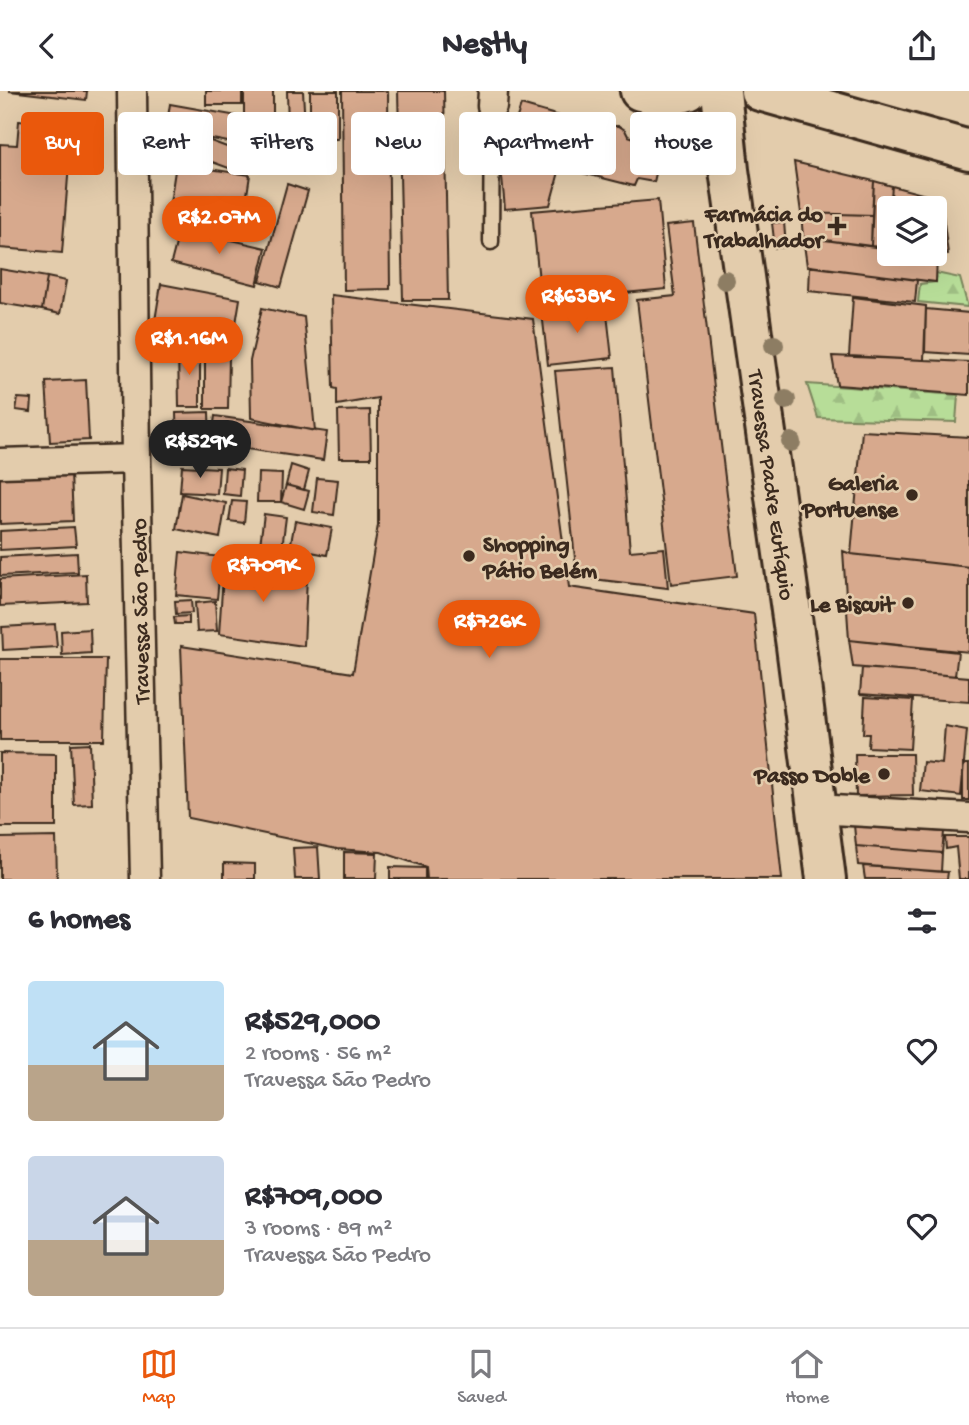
<!DOCTYPE html>
<html lang="en">
<head>
<meta charset="utf-8">
<style>
	body { margin:0; font-family:"Gochi Hand",sans-serif; background:#f2f2f3; color:#2b2b33; height:100vh; display:flex; flex-direction:column; font-size:26px; white-space:nowrap }
	* { box-sizing:border-box; margin:0 }
	p { font-size:23px; color:#7c7c81 }
	.icon { flex:none; width:38px; height:38px; fill:none; stroke:currentColor; stroke-width:2; stroke-linecap:round; stroke-linejoin:round }
	.map { position:relative; height:788px; overflow:hidden }
	.sheet { display:flex; flex-direction:column; background:#fff; flex:1 }
	.sheet>* { flex:none }
	.banner { position:absolute; left:21px; top:21px; width:928px; height:63px; display:flex; gap:14px }
	.tools { position:absolute; left:877px; top:105px; display:grid; gap:14px }
	.tools a { display:grid; place-items:center; width:70px; height:70px; border-radius:7px; background:#fff; box-shadow:0 7px 28px #0002; font-size:35px }
	.price { position:absolute; translate:-50% -60px; padding:0 16px; border-radius:24px; background:#ea580c; color:#fff; font-size:23px; line-height:46px; filter:drop-shadow(0 2px 4px #0008) }
	.price::after { content:''; position:absolute; left:50%; top:42px; width:21px; height:16px; margin-left:-10px; background:inherit; clip-path:polygon(0 0,100% 0,50% 100%) }
	.price.active { background:#222; color:#fff }
	ul { padding:0; list-style:none }
	li { display:flex; align-items:center; gap:21px; height:175px; padding:0 28px }
	li span { display:grid; place-items:center; flex:none; width:196px; height:140px; border-radius:7px; color:#555 }
	li>.icon { margin-inline-start:auto }
	span .icon { width:84px; height:84px; fill:#fffc; stroke-width:1 }
	li b { font-size:30px }
	h2 { display:flex; justify-content:space-between; align-items:center; height:84px; padding:0 28px; font-size:30px }
	.tag { padding:0 24px; border-radius:7px; background:#fff; box-shadow:0 7px 28px #0002; font-size:24px; line-height:63px }
	.tag.active { background:#ea580c; color:#fff }
	header { display:flex; justify-content:space-between; align-items:center; height:91px; padding:0 28px; background:#fff; font-size:32px; font-weight:700 }
	.menu { display:flex; justify-content:space-around; align-items:center; height:98px; border-top:2px solid #e1e1e2; background:#fff; font-size:19px; color:#7c7c81 }
	.menu a { display:grid; justify-items:center; gap:4px }
	.menu .active { color:#ea580c }
	.map>svg:first-child { display:block }
</style>
</head>
<body>
<header><svg class="icon" aria-label="back" viewBox="0 0 24 24"><path d="M15 5l-7 7 7 7"/></svg>Nestly<svg class="icon" aria-label="share" viewBox="0 0 24 24"><path d="M12 15V3M7 8l5-5 5 5M5 13v7h14v-7"/></svg></header>
<div class="map">
<svg width="969" height="788" viewBox="0 0 969 788">
	<defs>
		<pattern id="forest-firs" width="22" height="20" patternUnits="userSpaceOnUse" patternTransform="scale(1.75)"><rect width="22" height="20" fill="#b7dd98"/><path d="M5 1l3.5 6h-7zM16 11l3.5 6h-7z" fill="#9ebe83"/></pattern>
	</defs>
	<rect width="100%" height="100%" fill="#e3ccac"/>
	<filter id="ink" filterUnits="userSpaceOnUse"><feTurbulence type="fractalNoise" baseFrequency=".0143" numOctaves="2"/><feDisplacementMap in="SourceGraphic" scale="14" xChannelSelector="R" yChannelSelector="G"/><feConvolveMatrix kernelMatrix="1 2 1 2 8 2 1 2 1" color-interpolation-filters="sRGB"/></filter>
	<g filter="url(#ink)">
		<path fill="url(#forest-firs)" stroke="#79845b" stroke-width="2" d="M936,182L960,187L968,216L918,211L920,193L935,191Z
			M807,293L958,304L956,331L818,327Z"/>
		<path fill="#d7a98d" stroke="#3b2a1e" stroke-width="2" d="M9,0H87L86,9Z
			M206,0H242V14H206Z
			M244,0H273V27H244Z
			M287,0H303L305,36H288Z
			M310,0H338V48H310Z
			M342,0H388L390,198L344,199Z
			M398,0H444L448,209H403Z
			M170,13L243,26L238,53L166,39Z
			M521,14L573,29L550,114L505,118L501,76Z
			M573,28L605,39L612,35H619L625,39L628,45L662,56L654,91L637,88L634,95L563,77Z
			M19,30L72,35L62,162L0,157V53L17,54Z
			M268,37L300,42L299,49L330,53L327,73L264,64Z
			M200,46L251,65L245,83L193,64Z
			M794,71L874,90L872,124L801,122Z
			M176,73L250,84L241,143L167,132Z
			M874,90L892,95L890,117H889L887,157L871,155Z
			M287,93L308,100L281,196L260,190Z
			M892,95L941,108L948,163L934,162V117H890Z
			M658,109L666,198L541,210L532,120Z
			M801,122L872,124L871,155L803,146Z
			M784,131L786,156L775,157L772,132Z
			M694,132L737,485L671,493L637,209L675,205L666,135Z
			M180,137L266,157L257,194L171,172Z
			M803,146L889,158V163H924L937,165L936,191L807,175Z
			M810,175L917,189L915,211L809,200Z
			M0,178L47,186L42,219L0,212Z
			M47,186L66,190L60,223L42,219Z
			M161,193L240,208L232,257L153,242Z
			M331,204L533,228L569,496L754,523L782,788H427L426,776L381,761L337,758L188,727L181,555L353,582L378,434V307L337,314V298L333,297Z
			M853,206L926,215L924,269L849,265Z
			M606,214L612,267L548,274L542,221Z
			M262,217L304,226L315,340L251,327L250,270Z
			M926,218L969,222V264L925,261Z
			M178,256H200V316H179Z
			M832,265L969,271V304L837,294Z
			M205,266H229L228,318H205Z
			M615,276L630,460L664,457L668,497L577,486L555,280Z
			M86,289L89,349L50,351L46,291Z
			M18,307L32,308L31,321L16,319Z
			M370,319L371,367H339L338,320Z
			M209,321L210,353L177,354L176,322Z
			M215,325L327,341L323,369L211,353Z
			M862,340L969,346V476L851,463Z
			M291,374L309,380L304,399L286,394Z
			M182,375L219,377L217,403L180,401Z
			M225,377L242,379L240,405L223,403Z
			M71,381L73,430L0,433V383Z
			M258,382L282,383L281,411H257Z
			M317,387L338,389L334,424L313,421Z
			M286,394L309,400L304,418L281,411Z
			M182,403L226,412L220,447L176,438Z
			M232,410L246,411L244,432L229,430Z
			M264,423L286,426L282,457L260,454Z
			M295,430L332,437L327,464L290,457Z
			M74,436L76,455L0,459V440Z
			M843,460L851,463L969,476V561L849,549Z
			M180,461L221,466L217,508L176,504Z
			M77,462L78,481L0,485V466Z
			M224,470L307,485L304,555L219,543Z
			M86,483L87,511L0,515V488Z
			M191,509L192,522L176,523L175,510Z
			M215,510L217,540L197,541L195,512Z
			M189,525V533H175L174,526Z
			M55,533L57,556L3,559L2,536Z
			M90,538L91,562L62,564L61,540Z
			M849,549L958,561L955,585L853,576Z
			M0,568H106L104,649H0Z
			M862,577L969,586V611L860,603Z
			M865,606L913,609L910,658L868,656L869,643H863Z
			M945,635L967,639L961,705L920,700L923,671L942,673Z
			M90,652L92,713L74,714L71,653Z
			M0,662L56,663V736H0Z
			M855,663H912L913,704L856,705Z
			M963,673H969V709H963Z
			M854,734L944,741L942,762L856,755Z
			M56,746L57,788H0V747Z
			M945,746H969V788H959L956,756L946,758Z
			M856,755L942,762L941,781L858,774Z
			M318,756L320,788H295L293,757Z
			M344,761L377,762L376,788H344Z
			M224,772L255,773V788H224Z
			M863,775L948,781L947,788H865Z
			M390,776L425,777V788H390Z"/>
		<g fill="none" stroke-linecap="round" stroke-linejoin="round">
			<defs>
				<path id="lane" d="M491,151L492,15"/>
				<path id="street" d="M132,0L136,368L145,788
					M492,15L493,0
					M0,372L136,368
					M816,718L969,727"/>
				<path id="secondary" d="M640,0C658,4 671,6 688,0
					M721,0L729,79L796,555L826,788
					M760,0L969,59"/>
			</defs>
			<use href="#lane" stroke="#3b2a1e" stroke-width="19"/>
			<use href="#street" stroke="#3b2a1e" stroke-width="33"/>
			<use href="#secondary" stroke="#3b2a1e" stroke-width="44"/>
			<use href="#lane" stroke="#e3ccac" stroke-width="14"/>
			<use href="#street" stroke="#e3ccac" stroke-width="28"/>
			<use href="#secondary" stroke="#e3ccac" stroke-width="38"/>
		</g>
		<g fill="#8d7d64">
			<circle cx="725" cy="189" r="10"/>
			<circle cx="774" cy="254" r="10"/>
			<circle cx="786" cy="309" r="10"/>
			<circle cx="791" cy="351" r="10"/>
		</g>
	</g>
	<g fill="#3b2a1e" stroke="#e3ccac" stroke-width="2.5">
		<path d="M833.5 124.5h7v7h7v7h-7v7h-7v-7h-7v-7h7z"/>
		<circle cx="912" cy="404" r="7"/>
		<circle cx="469" cy="465" r="7"/>
		<circle cx="908" cy="512" r="7"/>
		<circle cx="884" cy="683" r="7"/>
	</g>
	<g text-anchor="middle" stroke-width="5" stroke-linejoin="round" paint-order="stroke">
		<g font-size="23" font-weight="bold" fill="#3b2a1e" stroke="#e3ccac" text-anchor="end">
			<text x="823" y="130">Farmácia do<tspan x="823" dy="26">Trabalhador</tspan></text>
			<text x="898" y="399">Galeria<tspan x="898" dy="26">Portuense</tspan></text>
			<text x="483" y="460" text-anchor="start">Shopping<tspan x="483" dy="26">Pátio Belém</tspan></text>
			<text x="894" y="520">Le Biscuit</text>
			<text x="870" y="691">Passo Doble</text>
		</g>
		<g font-size="23" fill="#3b2a1e" stroke="#e3ccac">
			<text transform="translate(773 394) rotate(82)" y="8">Travessa Padre Eutíquio</text>
			<text transform="translate(139 520) rotate(-91)" y="8">Travessa São Pedro</text>
		</g>
	</g>
</svg>
<div class="tools">
<a><svg class="icon" aria-label="layers" viewBox="0 0 24 24"><path d="M12 4l9 5-9 5-9-5zM3 14l9 5 9-5"/></svg></a>
</div>
<b class="price" style="left:219px;top:165px">R$2.07M</b>
<b class="price" style="left:577px;top:244px">R$638K</b>
<b class="price" style="left:189px;top:286px">R$1.16M</b>
<b class="price active" style="left:200px;top:389px">R$529K</b>
<b class="price" style="left:263px;top:513px">R$709K</b>
<b class="price" style="left:489px;top:569px">R$726K</b>
<div class="banner">
<a class="tag active">Buy</a>
<a class="tag">Rent</a>
<a class="tag">Filters</a>
<a class="tag">New</a>
<a class="tag">Apartment</a>
<a class="tag">House</a>
</div>
</div>
<section class="sheet">
<h2>6 homes<svg class="icon" aria-label="filters" viewBox="0 0 24 24"><path d="M4 7h16M4 17h16"/><circle cx="9" cy="7" r="2"/><circle cx="15" cy="17" r="2"/></svg></h2>
<ul>
<li><span style="background:linear-gradient(#bfe0f5 60%,#b9a48a 0)"><svg class="icon" aria-label="home" viewBox="0 0 24 24"><path d="M3 11l9-7 9 7M6 9v11h12V9"/></svg></span><div><b>R$529,000</b><p>2 rooms · 56 m²</p><p>Travessa São Pedro</p></div><svg class="icon" aria-label="heart" viewBox="0 0 24 24"><path d="M12 20l-8-8c-3-5 5-10 8-4 3-6 11-1 8 4z"/></svg></li>
<li><span style="background:linear-gradient(#c9d6e8 60%,#b9a48a 0)"><svg class="icon" aria-label="home" viewBox="0 0 24 24"><path d="M3 11l9-7 9 7M6 9v11h12V9"/></svg></span><div><b>R$709,000</b><p>3 rooms · 89 m²</p><p>Travessa São Pedro</p></div><svg class="icon" aria-label="heart" viewBox="0 0 24 24"><path d="M12 20l-8-8c-3-5 5-10 8-4 3-6 11-1 8 4z"/></svg></li>
</ul>
</section>
<nav class="menu">
<a class="active"><svg class="icon" aria-label="map" viewBox="0 0 24 24"><path d="M3 6l6-2 6 2 6-2v14l-6 2-6-2-6 2zM9 4v14M15 6v14"/></svg>Map</a>
<a><svg class="icon" aria-label="saved" viewBox="0 0 24 24"><path d="M7 4h10v16l-5-4-5 4z"/></svg>Saved</a>
<a><svg class="icon" aria-label="home" viewBox="0 0 24 24"><path d="M3 11l9-7 9 7M6 9v11h12V9"/></svg>Home</a>
</nav>
</body>
</html>
